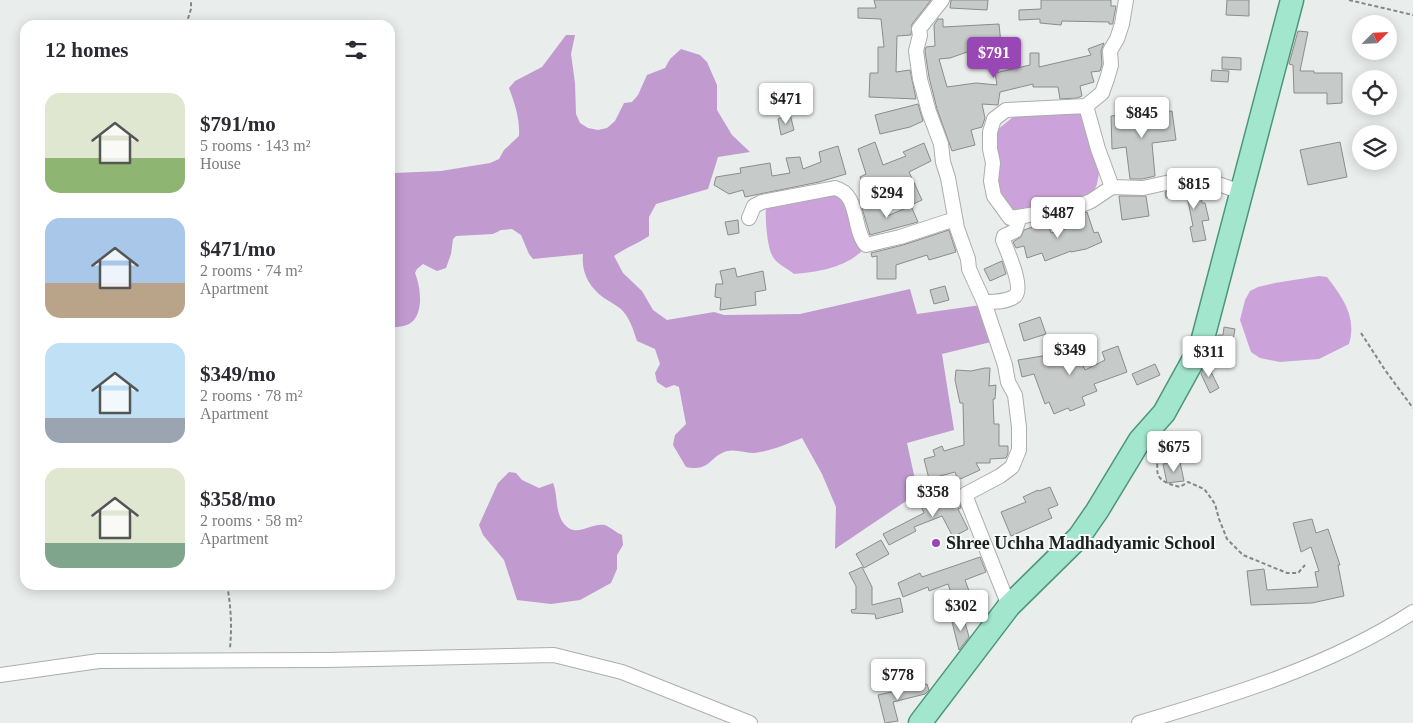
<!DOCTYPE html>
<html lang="en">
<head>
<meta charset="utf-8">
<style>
	body { margin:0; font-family:"Times New Roman",serif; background:#f7f7f7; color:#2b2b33; height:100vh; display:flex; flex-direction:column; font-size:19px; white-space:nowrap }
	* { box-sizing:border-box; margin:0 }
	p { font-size:16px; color:#7c7c81 }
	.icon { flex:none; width:28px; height:28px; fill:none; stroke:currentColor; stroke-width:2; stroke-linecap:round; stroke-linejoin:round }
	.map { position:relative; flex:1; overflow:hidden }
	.sheet { position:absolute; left:20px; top:20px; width:375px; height:570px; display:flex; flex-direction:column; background:#fff; border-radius:15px; box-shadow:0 2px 12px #0003 }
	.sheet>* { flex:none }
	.needle { width:32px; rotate:66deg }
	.fabs { position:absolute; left:1352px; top:15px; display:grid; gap:10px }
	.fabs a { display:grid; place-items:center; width:45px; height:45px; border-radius:50%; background:#fff; box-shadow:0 2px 12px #0003; font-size:25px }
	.price { position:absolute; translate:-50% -42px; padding:0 11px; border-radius:5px; background:#fff; color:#222; font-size:16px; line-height:32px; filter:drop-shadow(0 1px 2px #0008) }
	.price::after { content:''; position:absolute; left:50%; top:30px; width:15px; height:11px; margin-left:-8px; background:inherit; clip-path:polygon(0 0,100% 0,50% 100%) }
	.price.active { background:#9a47b6; color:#fff }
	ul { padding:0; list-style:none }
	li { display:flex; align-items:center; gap:15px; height:125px; padding:0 25px }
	li span { display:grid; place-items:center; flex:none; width:140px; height:100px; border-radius:15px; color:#555 }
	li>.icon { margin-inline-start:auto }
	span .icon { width:60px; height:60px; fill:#fffc; stroke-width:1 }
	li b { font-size:21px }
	h2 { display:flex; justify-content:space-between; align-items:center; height:60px; padding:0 25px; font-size:21px }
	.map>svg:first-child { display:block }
</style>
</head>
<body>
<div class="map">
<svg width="1413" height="723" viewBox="0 0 1413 723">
	<rect width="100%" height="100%" fill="#e9edeb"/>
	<path fill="#c19ad0" d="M566,35H575L571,54L575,83L576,114L580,123L588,128L598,130L607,128L615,121L624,103L632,102L638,95L647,75L665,68L670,59L681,49L700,55L707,62L717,85V110L732,135L750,152L718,157L708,189L656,204L649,217V236C637,244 625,248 614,256L623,273L642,291L653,310L667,320L714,312L724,315L800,314L910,289L917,314L981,305L991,342L942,354L954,430L907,443L918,493L835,549L836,507L822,474L802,438C787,444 771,451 754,453C746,453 736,449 727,451C708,457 711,472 686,467L673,445L675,435L686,424L679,387L674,385L666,388L657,382L655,373L660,364L655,349L637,341C633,329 630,318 621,309C616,305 610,302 604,298C589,287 581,272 583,254L533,259L529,254L521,235L512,229L501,230L493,234L456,236L453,239L451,254L446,268L437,271L423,264L417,269L415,273C420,285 424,310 413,321C407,327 398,327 390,327V175L394,173L441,171L490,163L499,159L504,150L519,136C520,119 515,104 509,88L515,81L542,67Z
		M509,472L516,473L522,480L539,488L553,483C558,495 555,509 562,521C575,541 589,522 605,525C610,527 617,533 622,535L623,545L617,555V569L611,583L580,600L551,604L517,600L504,560L483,535L479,525L498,483Z"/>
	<path fill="#cba3da" d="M1072,112L1086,115L1099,173L1097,184L1092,196L1077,202L1019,211L1010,208L1006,204L999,192L998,156L995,149L997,130L1013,117Z
		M841,191L861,252C843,268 817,272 794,274C788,269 776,263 773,257C767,248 765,218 766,207Z
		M1319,276L1327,277C1343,298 1357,317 1349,344L1319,359L1280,362L1260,358L1251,352L1240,320L1245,300L1250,291L1258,287L1275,283Z"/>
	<path fill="#c6cac8" stroke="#8a8d8c" d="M874,0H931L912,24L911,35L897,36L896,72L910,70L916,99L869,97L870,73H878V47H884L881,19L858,18V8H876Z
		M951,0H988L987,10L950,8Z
		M1041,0H1111V6H1116L1113,22V24H1109V22L1062,21L1061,25L1040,23V19L1019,20V10L1041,9Z
		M1227,0H1249V16L1226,15Z
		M938,19H943V27L999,24L1001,44L969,48L970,51L950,58L939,59L947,87L976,83L997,85L995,73L1030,65V53H1039V67L1091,55L1088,49L1104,43L1101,51L1102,64L1100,71L1091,72L1094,82L1080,86L1082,96L1077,98L1060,99L1058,87H1033V84L1000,92L998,105L982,104L985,118L982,127L971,130L975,145L952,151L937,109L929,77L925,51L926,47L935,46L934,25Z
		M1298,31L1308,32L1300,71H1314V73H1342V103L1327,104V93H1294L1293,65L1289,64Z
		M1222,57L1241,58V70L1222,69Z
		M1212,70L1229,71L1228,82L1211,81Z
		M918,104L923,121L910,127L880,134L875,115Z
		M1172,111L1176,140L1152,143L1155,176L1142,179H1130L1126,147L1112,149L1111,116L1129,114V116Z
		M790,114L794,130L781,135L778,119Z
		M875,142L883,165L906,156L903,152L924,143L931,161L909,172L922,200L907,207L894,177L887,180L886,177L864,187L860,177L866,174L858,149Z
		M1340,142L1347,177L1308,185L1300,150Z
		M838,146L846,174L819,182L745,197L743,190L729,194L714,185L716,177L741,173L740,168L770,163L772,176L790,173L786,158L800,157L803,169L821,162L819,152Z
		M1185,188H1200L1202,203H1205L1209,220L1202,221L1206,240L1193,242L1190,227L1193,226L1187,196L1166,198L1165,192Z
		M1119,196H1146L1149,216L1122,220Z
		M881,203L885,217L911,206L918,222L870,235L862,208Z
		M1087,212L1094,233L1098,232L1102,242L1086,249L1071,252V251L1045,261L1042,253L1027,258L1024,246L1016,248L1013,242L1021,237L1024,230L1047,222L1051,233L1078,225L1076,217Z
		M738,220L739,233L728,235L725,222Z
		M949,230L956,252L929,260L927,255L896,265V279H877V256L872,257L871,253L903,245Z
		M1002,261L1006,274L990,281L984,269Z
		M735,268L737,277L763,271L766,290L755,292L756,305L720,310L721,298L715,297L716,284H723L720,271Z
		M945,286L949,300L934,304L930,290Z
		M1040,317L1046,334L1024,341L1019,324Z
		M1224,327L1235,329L1232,346H1215L1218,335H1223Z
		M1064,343L1067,358L1078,354L1085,370L1105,360L1102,352L1118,346L1127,372L1094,384L1097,391L1082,397L1085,405L1070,411L1068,408L1054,414L1049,402L1045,404L1034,374L1022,377L1018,360L1055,354L1053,345Z
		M1209,362L1213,371L1211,372L1219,388L1210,393L1201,374L1206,364Z
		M1155,364L1160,375L1137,385L1132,374Z
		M985,368H990L989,386L996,385L995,399H993L994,424H999V446H1008V453L1006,458L990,459V463H976L980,470L958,480L955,472L929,479L924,459L935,456L933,450L942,446L944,451L964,445L963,403H960L955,380L956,370L971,371Z
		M1180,462L1184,481L1167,483L1163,464Z
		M1050,487L1058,505L1048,509L1052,518L1011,536L1001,512L1026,502L1023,497L1038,490L1039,491Z
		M958,492L961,508L958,509L968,529L953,537L942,516L914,527L916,531L889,545L883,534L924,513L921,506Z
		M1312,519L1316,533L1328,529L1340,565H1338L1344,596L1312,603L1251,605L1247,571L1264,569L1267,590L1318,587L1315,572L1319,571L1311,547L1301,552L1293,523Z
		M881,540L889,554L864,568L856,554Z
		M980,557L986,572L965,580L976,610L959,616L948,584L929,591L928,587L903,597L898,583L920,573L922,577Z
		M862,567L872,587V605L900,598L903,612L876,619L875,614L852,613L851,610L856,609V586L849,573Z
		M964,619L969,637L959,650L952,622Z
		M927,684L929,690L925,694L893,702L898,721L885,723L878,695Z"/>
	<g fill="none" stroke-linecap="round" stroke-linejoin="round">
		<defs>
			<path id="minor" d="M942,0L919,29L920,35L916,51L920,79L929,112L941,144L943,162L948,178L957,228L968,259L969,269L984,302L1005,365L1008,382L1015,395L1019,427V450L1012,467L1000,476L966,494L967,500L1009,606
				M1126,0L1122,24L1117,39L1110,51L1111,65L1107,79L1102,93L1086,106L1098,149L1112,187L1143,188L1184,179L1207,180L1241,192
				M1086,106L1006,110L994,119L990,132V149L993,163L991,181L994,196L1010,218L1074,208L1091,201L1112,187
				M749,218L754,206L762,202L835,188C860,194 852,229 866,245L900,237L955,219
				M984,302C994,302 1007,302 1015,296C1024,287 1007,251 1003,240L1004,236L1015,231L1018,222L1017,217
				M0,675L99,661L327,660L554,655L622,672L750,723
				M1139,723C1233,695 1330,666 1413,612"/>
			<path id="primary" d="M920,723L1009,606L1079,537L1097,511L1140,440L1164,413L1201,346L1292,0"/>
		</defs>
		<use href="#minor" stroke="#abaead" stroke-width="16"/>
		<use href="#primary" stroke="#4c967b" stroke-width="25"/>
		<path stroke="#848785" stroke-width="2" stroke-dasharray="4 2.5" stroke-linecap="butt" d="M1349,0L1413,15
			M186,25L191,9V0
			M1361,333L1385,370L1413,408
			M1152,452C1166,467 1143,478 1180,487L1188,482L1204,489L1208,494L1215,504L1219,519L1227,539L1243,555L1287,573H1298L1305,565
			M227,585C231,606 232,627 230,648"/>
		<use href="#minor" stroke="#fff" stroke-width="14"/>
		<use href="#primary" stroke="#a3e6ce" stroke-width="22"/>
	</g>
	<circle fill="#9a47b6" stroke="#f6faf8" stroke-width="2" cx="936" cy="543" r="5"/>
	<g text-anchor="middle" stroke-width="4" stroke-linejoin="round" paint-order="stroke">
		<g font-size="18" font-weight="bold" fill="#1d1f1e" stroke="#f6faf8" text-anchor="start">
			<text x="946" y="549">Shree Uchha Madhadyamic School</text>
		</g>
	</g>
</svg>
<div class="fabs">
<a><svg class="needle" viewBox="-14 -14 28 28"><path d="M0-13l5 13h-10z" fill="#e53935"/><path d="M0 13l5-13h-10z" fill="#7c7c81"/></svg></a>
<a><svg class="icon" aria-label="locate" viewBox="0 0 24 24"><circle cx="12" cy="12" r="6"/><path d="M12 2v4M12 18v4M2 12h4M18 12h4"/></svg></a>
<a><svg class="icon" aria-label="layers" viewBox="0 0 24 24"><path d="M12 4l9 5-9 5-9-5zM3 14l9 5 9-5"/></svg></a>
</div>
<b class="price active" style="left:994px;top:79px">$791</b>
<b class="price" style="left:786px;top:125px">$471</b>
<b class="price" style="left:1142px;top:139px">$845</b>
<b class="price" style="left:1194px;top:210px">$815</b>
<b class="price" style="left:887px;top:219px">$294</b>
<b class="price" style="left:1058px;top:239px">$487</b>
<b class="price" style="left:1070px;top:376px">$349</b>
<b class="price" style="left:1209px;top:378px">$311</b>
<b class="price" style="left:1174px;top:473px">$675</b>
<b class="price" style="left:933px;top:518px">$358</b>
<b class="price" style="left:961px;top:632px">$302</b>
<b class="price" style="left:898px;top:701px">$778</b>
<section class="sheet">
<h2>12 homes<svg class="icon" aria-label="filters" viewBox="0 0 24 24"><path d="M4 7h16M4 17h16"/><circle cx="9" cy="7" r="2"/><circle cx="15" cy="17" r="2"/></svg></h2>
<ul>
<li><span style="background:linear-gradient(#dfe7d0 65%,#8fb573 0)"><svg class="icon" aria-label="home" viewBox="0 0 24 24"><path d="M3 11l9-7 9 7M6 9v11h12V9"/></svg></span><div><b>$791/mo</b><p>5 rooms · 143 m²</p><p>House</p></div></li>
<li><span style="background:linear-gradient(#a9c7e8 65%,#b9a48a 0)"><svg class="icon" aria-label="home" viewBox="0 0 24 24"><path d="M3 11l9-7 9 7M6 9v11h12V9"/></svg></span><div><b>$471/mo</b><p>2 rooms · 74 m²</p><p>Apartment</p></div></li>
<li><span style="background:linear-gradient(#bfe0f5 75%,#9aa5b1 0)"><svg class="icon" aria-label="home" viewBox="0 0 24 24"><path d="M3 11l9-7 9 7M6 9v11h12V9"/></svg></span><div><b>$349/mo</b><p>2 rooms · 78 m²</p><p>Apartment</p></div></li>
<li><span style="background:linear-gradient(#dfe7d0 75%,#7fa58c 0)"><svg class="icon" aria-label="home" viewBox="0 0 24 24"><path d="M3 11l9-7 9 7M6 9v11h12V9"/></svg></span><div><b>$358/mo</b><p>2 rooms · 58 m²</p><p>Apartment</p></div></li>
</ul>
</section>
</div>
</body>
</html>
